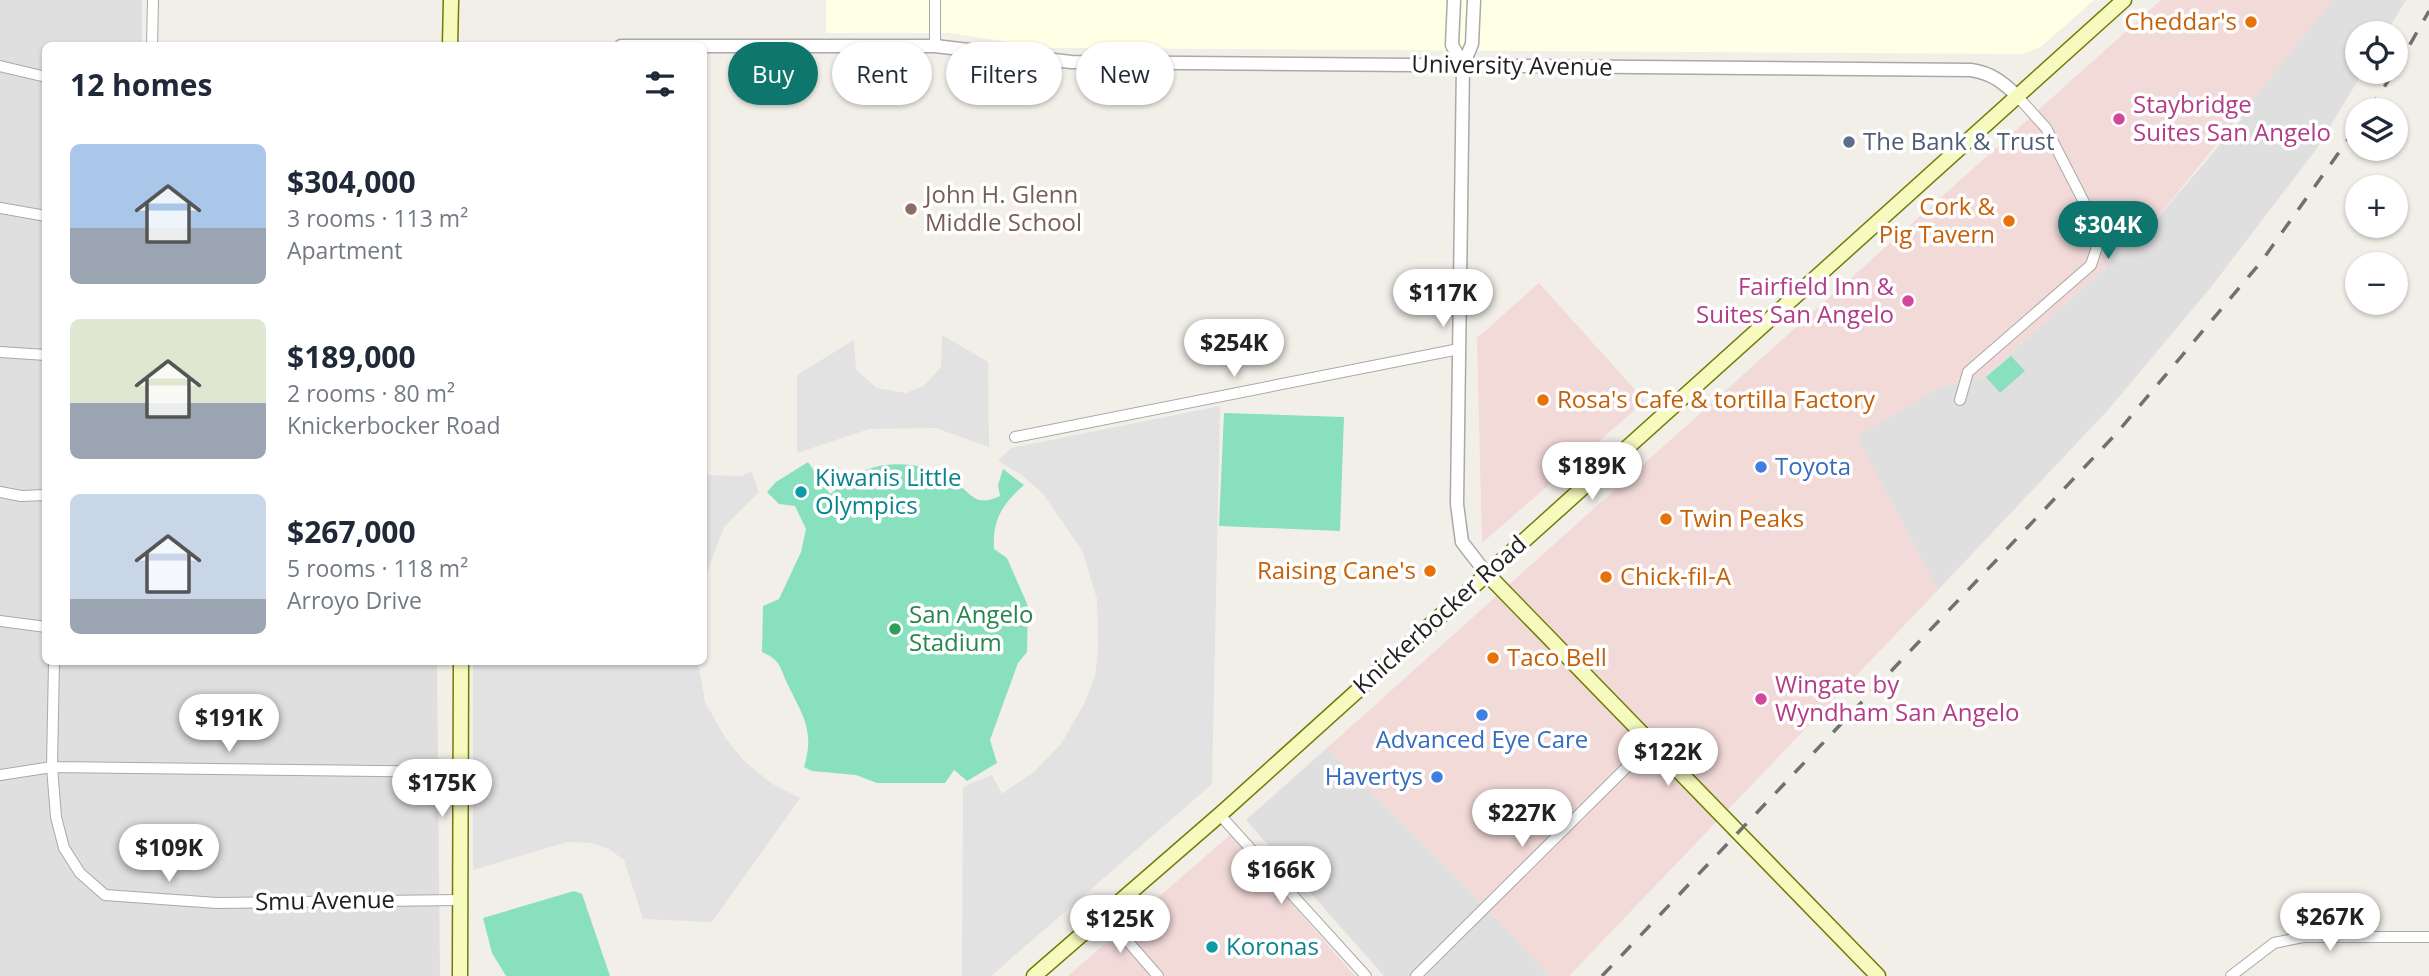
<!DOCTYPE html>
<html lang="en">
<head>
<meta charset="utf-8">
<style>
	body { margin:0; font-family:"Open Sans",sans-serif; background:#f2f2f3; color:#1f2937; height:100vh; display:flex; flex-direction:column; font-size:26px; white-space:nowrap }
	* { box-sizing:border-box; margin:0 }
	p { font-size:23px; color:#747a83 }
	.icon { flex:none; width:38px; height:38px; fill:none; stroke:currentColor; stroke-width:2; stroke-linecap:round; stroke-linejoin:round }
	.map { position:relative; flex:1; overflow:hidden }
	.side { position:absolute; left:42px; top:42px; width:665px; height:623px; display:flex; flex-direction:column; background:#fff; border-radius:10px; box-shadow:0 2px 5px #0004 }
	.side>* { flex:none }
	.top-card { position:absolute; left:728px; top:42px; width:665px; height:63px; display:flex; gap:14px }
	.buttons { position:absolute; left:2345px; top:21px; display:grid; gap:14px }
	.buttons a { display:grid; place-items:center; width:63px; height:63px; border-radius:50%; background:#fff; box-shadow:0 2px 5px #0004; font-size:35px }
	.price { position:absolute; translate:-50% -60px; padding:0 16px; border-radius:24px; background:#fff; color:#222; font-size:23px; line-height:46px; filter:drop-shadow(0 2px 4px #0008) }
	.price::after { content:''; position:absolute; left:50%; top:42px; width:21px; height:16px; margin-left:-10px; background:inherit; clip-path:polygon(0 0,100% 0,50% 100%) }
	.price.selected { background:#0f766e; color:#fff }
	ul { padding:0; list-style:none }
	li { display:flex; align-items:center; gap:21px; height:175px; padding:0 28px }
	li span { display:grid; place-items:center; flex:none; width:196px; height:140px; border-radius:10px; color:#555 }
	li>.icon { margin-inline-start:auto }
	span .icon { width:84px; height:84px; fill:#fffc; stroke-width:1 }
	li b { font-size:30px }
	h2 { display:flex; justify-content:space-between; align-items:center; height:84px; padding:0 28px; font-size:30px }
	.tag { padding:0 24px; border-radius:32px; background:#fff; box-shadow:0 2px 5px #0004; font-size:24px; line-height:63px }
	.tag.selected { background:#0f766e; color:#fff }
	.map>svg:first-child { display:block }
</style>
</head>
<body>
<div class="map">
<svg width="2429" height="976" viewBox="0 0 2429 976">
	<rect width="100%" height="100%" fill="#f2efe9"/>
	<path fill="#e0dfdf" d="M0,0H142V45L46,46V662H437L440,976H0Z
		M2330,0H2406L2386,33H2357V72H2363L2315,151L2211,287L2108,410L1938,590L1856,436L1940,387L1984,377L2105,269L2115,246L2149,228L2241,120L2238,109Z
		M1327,748L1477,898L1550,976H1384L1246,820Z"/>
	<path fill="#f2dad9" d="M2161,0H2333L2149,228L2115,246L2105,269L1984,377L1940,387L1857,436L1938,590L1569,976H1550L1477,898L1327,748Z
		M1539,283L1645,401L1482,543L1477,338Z
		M1231,834L1355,976H1068Z"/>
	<path fill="#ffffe5" d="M826,0H2094L2042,46L2023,54L1051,48L949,33H826Z"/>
	<path fill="#88e0be" d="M2011,356L2025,371L2000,393L1986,377Z
		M1224,413L1344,417L1340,531L1219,526Z
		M808,462L830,494C838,489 843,481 851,477C881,458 925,461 954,481C971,493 975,508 1000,496L998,485L1003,469L1024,485C1003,503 992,520 994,549L1007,558L1028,606L1027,652L1018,663L990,740L997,763L967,781L954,770L945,783H877L856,775L812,771L804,767C815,731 803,716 788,685C779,667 782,661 762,652L763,606L779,599L801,552L806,529L795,506L779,504L767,492L776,482Z
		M574,891L582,894L610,976H506L492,953L483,918Z"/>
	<path fill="#e2e2e2" d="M942,335L988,362L989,447L936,428L869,429L797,453V375L854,340L856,370L877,388L906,393L924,386L941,367Z
		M1220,406L1212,784L991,976H962L963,787L992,775L1002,794L1035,771L1061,744L1084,704L1095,676L1098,649L1097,599L1082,550L1043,494L1023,476L998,461L1011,448Z
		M751,471L759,492L724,527L704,580V475L742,476Z
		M473,662H698L705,702L726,739L745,762L771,783L800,798L712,922L643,919L624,860L609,849L592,843L567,842L473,870Z"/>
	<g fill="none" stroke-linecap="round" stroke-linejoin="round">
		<defs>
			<path id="minor" d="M935,0V46
				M152,46L153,0
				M0,66L46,77
				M0,208L46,216
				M0,352L46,355
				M1960,400L1968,372L2091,265L2098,244L2088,210L2046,128L2017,96
				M1015,437L1459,349
				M0,492L21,496L46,495
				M0,621L46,627
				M54,662L52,767L56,817L64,848L80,873L105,895L217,903L460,900
				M0,775L52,767L460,772
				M1220,815L1366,976
				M1104,914L1158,976
				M1416,976L1650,744
				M2231,976L2274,943L2303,937H2429"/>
			<path id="tertiary" d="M1454,0L1452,45L1463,65
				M1474,0L1472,44L1463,65L1457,504L1462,542L1486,573
				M621,46H935L1071,62L1971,70C1991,73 2003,82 2017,96"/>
			<path id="secondary" d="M450,46L451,0
				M1486,573L1878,976
				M460,976L461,662
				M1034,976L1224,811L2124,0"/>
		</defs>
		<use href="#minor" stroke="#a9a9a9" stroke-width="12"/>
		<use href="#tertiary" stroke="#a9a9a9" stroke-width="15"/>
		<use href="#secondary" stroke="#707d05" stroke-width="17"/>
		<use href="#minor" stroke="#fff" stroke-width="10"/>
		<use href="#tertiary" stroke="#fff" stroke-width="12"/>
		<use href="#secondary" stroke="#f7fabf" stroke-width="14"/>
		<path stroke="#707070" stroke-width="3.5" stroke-dasharray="14 14" stroke-linecap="butt" d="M2396,69L2429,11
			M2369,110L2394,72
			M1602,976L2115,435L2261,262L2357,127"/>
	</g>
	<g fill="#e8710a" stroke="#fff" stroke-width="2.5">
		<circle cx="2251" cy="22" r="7"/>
		<circle cx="2009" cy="221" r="7"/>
		<circle cx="1543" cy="400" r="7"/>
		<circle cx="1666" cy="519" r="7"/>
		<circle cx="1430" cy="571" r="7"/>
		<circle cx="1606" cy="577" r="7"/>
		<circle cx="1493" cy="658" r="7"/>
	</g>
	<g fill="#d1479c" stroke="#fff" stroke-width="2.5">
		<circle cx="2119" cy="119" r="7"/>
		<circle cx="1908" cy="301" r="7"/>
		<circle cx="1761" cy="699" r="7"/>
	</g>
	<circle fill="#5c6f8a" stroke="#fff" stroke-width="2.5" cx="1849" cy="142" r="7"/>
	<circle fill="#8d6e63" stroke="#fff" stroke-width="2.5" cx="911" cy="209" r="7"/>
	<g fill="#3f7fe0" stroke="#fff" stroke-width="2.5">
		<circle cx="1761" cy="467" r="7"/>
		<circle cx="1482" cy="715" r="7"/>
		<circle cx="1437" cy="777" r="7"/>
	</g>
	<g fill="#0f9aa8" stroke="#fff" stroke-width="2.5">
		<circle cx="801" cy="492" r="7"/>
		<circle cx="1212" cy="947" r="7"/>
	</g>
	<circle fill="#2e9e5b" stroke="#fff" stroke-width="2.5" cx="895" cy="629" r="7"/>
	<g text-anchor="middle" stroke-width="7" stroke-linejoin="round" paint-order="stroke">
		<g font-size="24" fill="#c56008" stroke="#fff" text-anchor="start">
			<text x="2237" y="30" text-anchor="end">Cheddar's</text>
			<text x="1995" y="215" text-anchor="end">Cork &amp;<tspan x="1995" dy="28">Pig Tavern</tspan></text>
			<text x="1557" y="408">Rosa's Cafe &amp; tortilla Factory</text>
			<text x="1680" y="527">Twin Peaks</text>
			<text x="1416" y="579" text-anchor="end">Raising Cane's</text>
			<text x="1620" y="585">Chick-fil-A</text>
			<text x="1507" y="666">Taco Bell</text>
		</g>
		<g font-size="24" fill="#222" stroke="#fff">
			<text transform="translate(1512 66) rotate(1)" y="8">University Avenue</text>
			<text transform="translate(1440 615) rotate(-42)" y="8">Knickerbocker Road</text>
			<text transform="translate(325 901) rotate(-1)" y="8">Smu Avenue</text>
		</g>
		<g font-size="24" fill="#b23c85" stroke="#fff" text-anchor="start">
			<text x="2133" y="113">Staybridge<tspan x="2133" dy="28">Suites San Angelo</tspan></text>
			<text x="1894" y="295" text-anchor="end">Fairfield Inn &amp;<tspan x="1894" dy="28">Suites San Angelo</tspan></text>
			<text x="1775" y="693">Wingate by<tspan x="1775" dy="28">Wyndham San Angelo</tspan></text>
		</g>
		<g font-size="24" fill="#4e5e75" stroke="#fff" text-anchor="start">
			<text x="1863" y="150">The Bank &amp; Trust</text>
		</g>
		<g font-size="24" fill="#785e54" stroke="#fff" text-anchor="start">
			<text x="925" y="203">John H. Glenn<tspan x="925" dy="28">Middle School</tspan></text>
		</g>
		<g font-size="24" fill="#366cbe" stroke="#fff" text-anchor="start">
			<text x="1775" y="475">Toyota</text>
			<text x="1482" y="748" text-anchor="middle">Advanced Eye Care</text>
			<text x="1423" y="785" text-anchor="end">Havertys</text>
		</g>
		<g font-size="24" fill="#0d838f" stroke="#fff" text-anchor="start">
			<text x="815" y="486">Kiwanis Little<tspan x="815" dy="28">Olympics</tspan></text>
			<text x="1226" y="955">Koronas</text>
		</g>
		<g font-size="24" fill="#27864d" stroke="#fff" text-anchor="start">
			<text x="909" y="623">San Angelo<tspan x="909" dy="28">Stadium</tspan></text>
		</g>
	</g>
</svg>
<div class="buttons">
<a><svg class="icon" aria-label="locate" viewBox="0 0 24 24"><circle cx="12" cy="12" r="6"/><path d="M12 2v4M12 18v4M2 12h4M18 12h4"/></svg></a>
<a><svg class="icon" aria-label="layers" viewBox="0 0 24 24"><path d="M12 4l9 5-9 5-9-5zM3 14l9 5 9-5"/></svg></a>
<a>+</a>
<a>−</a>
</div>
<b class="price selected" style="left:2108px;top:261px">$304K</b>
<b class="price" style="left:1443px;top:329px">$117K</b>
<b class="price" style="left:1234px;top:379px">$254K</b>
<b class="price" style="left:1592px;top:502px">$189K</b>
<b class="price" style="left:229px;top:754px">$191K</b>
<b class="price" style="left:1668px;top:788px">$122K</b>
<b class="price" style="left:442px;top:819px">$175K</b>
<b class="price" style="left:1522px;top:849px">$227K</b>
<b class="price" style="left:169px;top:884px">$109K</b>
<b class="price" style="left:1281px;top:906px">$166K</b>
<b class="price" style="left:2330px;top:953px">$267K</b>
<b class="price" style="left:1120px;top:955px">$125K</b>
<div class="top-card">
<a class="tag selected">Buy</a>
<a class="tag">Rent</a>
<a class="tag">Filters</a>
<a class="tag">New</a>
</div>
<section class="side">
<h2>12 homes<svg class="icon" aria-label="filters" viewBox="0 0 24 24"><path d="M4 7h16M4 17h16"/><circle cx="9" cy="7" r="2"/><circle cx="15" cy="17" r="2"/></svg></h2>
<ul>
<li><span style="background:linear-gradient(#a9c7e8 60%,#9aa5b1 0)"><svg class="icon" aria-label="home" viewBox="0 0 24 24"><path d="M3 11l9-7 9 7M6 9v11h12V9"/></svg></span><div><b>$304,000</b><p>3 rooms · 113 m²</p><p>Apartment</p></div></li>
<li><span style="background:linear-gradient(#dfe7d0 60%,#9aa5b1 0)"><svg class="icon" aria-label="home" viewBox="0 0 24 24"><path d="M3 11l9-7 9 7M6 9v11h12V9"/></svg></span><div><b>$189,000</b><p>2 rooms · 80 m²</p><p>Knickerbocker Road</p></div></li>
<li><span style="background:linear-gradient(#c9d6e8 75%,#9aa5b1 0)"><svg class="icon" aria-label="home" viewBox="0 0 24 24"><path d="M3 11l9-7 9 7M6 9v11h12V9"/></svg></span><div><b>$267,000</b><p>5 rooms · 118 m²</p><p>Arroyo Drive</p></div></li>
</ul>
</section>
</div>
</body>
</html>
